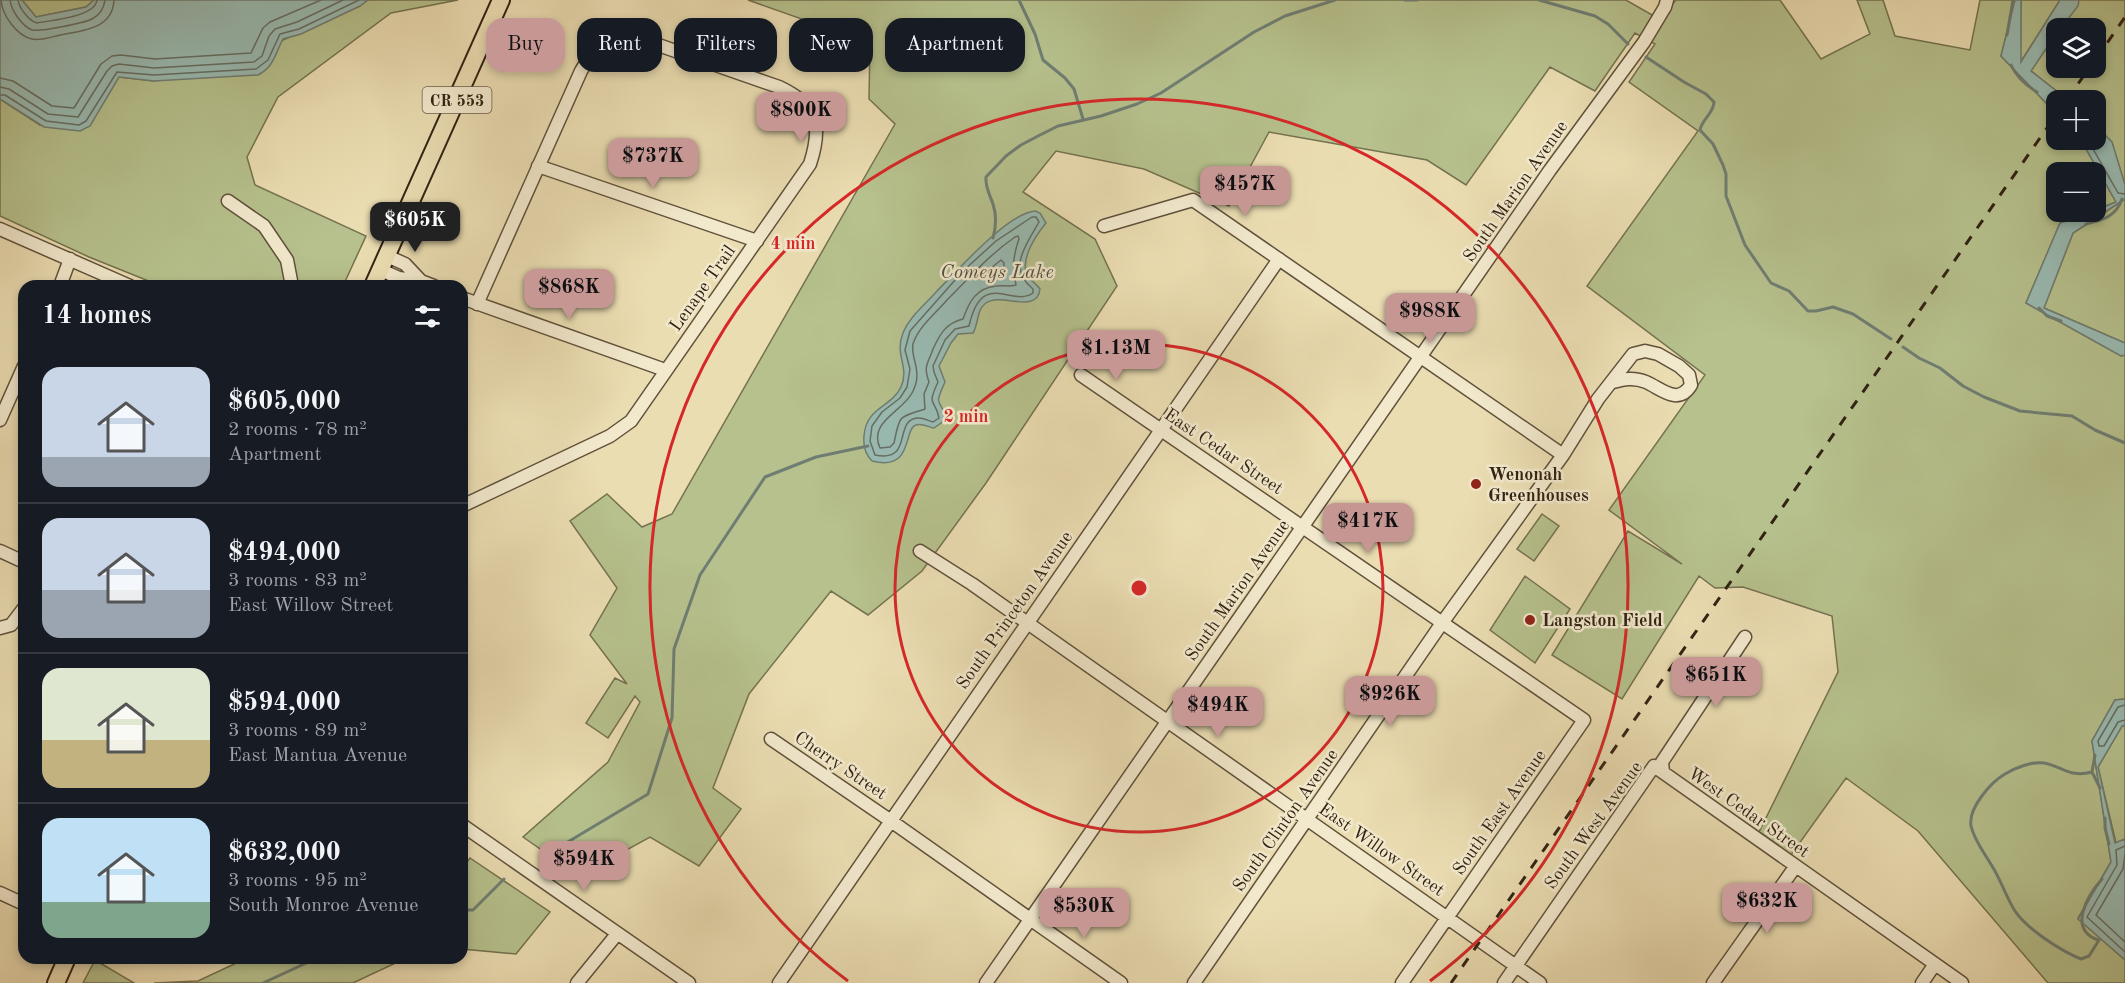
<!DOCTYPE html>
<html lang="en">
<head>
<meta charset="utf-8">
<style>
	body { margin:0; font-family:"Old Standard TT",serif; background:#20242c; color:#f1f3f6; height:100vh; display:flex; flex-direction:column; font-size:22px; white-space:nowrap }
	* { box-sizing:border-box; margin:0 }
	p { font-size:20px; color:#9ea1a6 }
	.icon { flex:none; width:33px; height:33px; fill:none; stroke:currentColor; stroke-width:2; stroke-linecap:round; stroke-linejoin:round }
	.map { position:relative; flex:1; overflow:hidden }
	.drawer { position:absolute; left:18px; top:280px; width:450px; height:684px; display:flex; flex-direction:column; background:#171b24; border-radius:18px; box-shadow:0 3px 9px #0003 }
	.drawer>* { flex:none }
	.guide { position:absolute; left:486px; top:18px; width:570px; height:54px; display:flex; gap:12px }
	.buttons { position:absolute; left:2046px; top:18px; display:grid; gap:12px }
	.buttons a { display:grid; place-items:center; width:60px; height:60px; border-radius:12px; background:#171b24; box-shadow:0 3px 9px #0003; font-size:30px }
	.price { position:absolute; translate:-50% -51px; padding:0 14px; border-radius:12px; background:#c59692; color:#111; font-size:20px; line-height:39px; filter:drop-shadow(0 2px 3px #0008) }
	.price::after { content:''; position:absolute; left:50%; top:36px; width:18px; height:14px; margin-left:-9px; background:inherit; clip-path:polygon(0 0,100% 0,50% 100%) }
	.price.on { background:#222; color:#fff }
	ul { padding:0; list-style:none }
	li { display:flex; align-items:center; gap:18px; height:150px; padding:0 24px }
	li+li { border-top:2px solid #363941 }
	li span { display:grid; place-items:center; flex:none; width:168px; height:120px; border-radius:18px; color:#555 }
	li>.icon { margin-inline-start:auto }
	span .icon { width:72px; height:72px; fill:#fffc; stroke-width:1 }
	li b { font-size:26px }
	h2 { display:flex; justify-content:space-between; align-items:center; height:72px; padding:0 24px; font-size:26px }
	.tag { padding:0 21px; border-radius:18px; background:#171b24; box-shadow:0 3px 9px #0003; font-size:21px; line-height:54px }
	.tag.on { background:#c59692; color:#111 }
	.map>svg:first-child { display:block }
</style>
</head>
<body>
<div class="map">
<svg width="2125" height="983" viewBox="0 0 2125 983">
	<rect width="100%" height="100%" fill="#ebddb2"/>
	<filter id="stains"><feTurbulence type="fractalNoise" baseFrequency=".00333" numOctaves="4"/><feColorMatrix values="0 0 0 0 .2 0 0 0 0 .09 0 0 0 0 .02 0 0 0 .5 -.17"/></filter>
	<radialGradient id="worn" r=".72"><stop offset=".6" stop-color="#630" stop-opacity="0"/><stop offset="1" stop-color="#630" stop-opacity=".3"/></radialGradient>
	<path fill="#b6c18d" stroke="#747250" stroke-width="1.5" d="M22,0H94L86,7L36,17Z
		M362,0H458L391,13L278,97L247,157L255,185L366,236L343,286H161L89,257L0,216V99L40,125L119,77L154,81L283,40L360,6Z
		M748,0H1626L1659,19L1676,0H1780L1821,59L1870,34L1857,0H1883L1895,36L1970,50L1980,0H2015L2001,56L2048,105L2056,111V140H2081L2116,202L2096,210V172H2056V212H2091L2060,223L2026,303L2121,356L2125,355V699L2115,700L2092,741L2111,862L2078,918L2125,960V983H2048L1918,831L1846,778L1791,855L1759,832L1838,672L1832,616L1743,587L1715,588L1699,576L1622,699L1552,655L1628,531L1682,564L1609,510L1705,375L1587,286L1698,131L1629,82L1655,44L1635,33L1595,91L1550,67L1466,185L1427,160L1269,132L1229,206L1144,169L1056,151L1023,192L1095,239L1117,286L986,483L922,571L868,615L831,591L749,694L713,788L741,809L699,866L650,837L579,876L523,837L608,762L640,702L635,696L608,738L586,723L615,678L627,684L590,635L617,588L570,521L607,494L642,527L672,514L895,124L869,99L870,43Z
		M2021,0H2060L2020,63Z
		M2079,0H2125V185L2112,143L2096,126V100H2068L2031,71L2056,34V68H2096V28H2061Z
		M2125,199V343L2044,308L2073,233Z
		M1542,514L1559,526L1534,561L1517,549Z
		M1525,576L1570,609L1535,663L1490,630Z
		M2125,725V839L2116,843L2098,767L2122,726Z
		M470,858L550,912L516,954L462,949V869Z
		M247,958H404V959L353,983H154L198,981Z
		M95,960L134,983H83Z"/>
	<path fill="#99bbb3" stroke="#6f7e73" stroke-width="1.5" d="M0,0H22L36,17L86,7L94,0H368L360,6L301,34L283,39C275,54 274,67 258,75L154,81L119,77L90,126L80,131L44,127L0,99Z
		M2015,0H2021V62L2060,0H2079L2078,6L2061,28H2056V34L2031,71L2068,100H2056V111L2048,105L2001,56Z
		M2096,126L2112,142L2125,185V199L2073,233L2044,308L2125,343V355L2121,356L2026,303L2060,223L2096,212V210L2116,202L2081,140H2096Z
		M1035,211L1040,213L1046,223C1036,235 1020,259 1027,275C1030,281 1036,283 1040,289C1037,315 1002,292 986,303C976,310 979,323 973,333L958,334L951,343L939,366L945,382C936,403 936,398 948,418L934,428C929,427 921,423 916,425C903,429 914,472 872,461C866,455 863,446 864,436C866,407 891,408 901,387C910,367 894,355 903,333C909,317 926,304 937,291C957,271 1008,213 1035,211Z
		M2125,699V725L2122,726L2098,767L2115,843L2125,839V960L2078,919L2111,862L2092,741L2115,700Z"/>
	<g fill="none" stroke-linecap="round" stroke-linejoin="round">
		<path stroke="#656e63" stroke-width="1.5" d="M1,0C2,15 17,36 32,39C41,41 51,37 60,35C82,31 113,29 114,0
			M10,0C11,10 22,26 32,30C40,32 84,23 92,19C100,15 104,8 105,0
			M18,0C19,8 29,21 37,23C52,20 95,17 97,0
			M0,78L13,81L52,106L74,108L101,64L112,56L121,55L155,59L251,53L263,28L270,22L321,0
			M0,87L9,89L48,114L78,117L107,71L112,66L119,64L154,68L254,62L262,56L269,36L275,29L297,22L343,0
			M0,95H5L46,121L79,125L86,121L117,72L154,75L256,69L268,60L280,34L299,29L359,0
			M2088,140L2118,193L2125,194
			M1032,217H1036L1039,222C1026,245 1007,268 1033,289V293C1012,308 982,268 969,326L955,329L945,340L933,366L934,372L938,382C926,408 935,397 939,418L933,422C929,421 923,418 919,418C892,418 915,463 875,455L870,441L872,426L882,412L900,398L907,387L910,369L905,350L910,331L963,271L996,241Z
			M1015,237L1018,236L1019,239C1013,256 1012,268 1016,285C1009,287 1003,285 996,286C976,288 969,302 963,319C946,323 940,334 933,349C928,364 923,365 929,382L924,394L925,409C898,418 900,414 894,443L890,447L880,448C868,422 902,412 912,393C924,372 910,358 913,344C918,327 936,313 947,300C969,278 989,255 1015,237Z
			M1001,260L1004,263L1003,276L985,278V273Z
			M2125,705L2118,707L2098,741L2099,746H2104L2118,722L2125,720
			M2125,846L2116,850L2117,865L2087,917L2125,952
			M2125,854L2123,869L2096,915L2125,942"/>
		<path stroke="#6f7e73" stroke-width="3" d="M1019,0L1035,34L1043,60L1065,78L1074,89L1083,119
			M1405,0H1417
			M1539,0L1595,16L1608,24L1628,44
			M2007,35L2013,0
			M1646,57L1684,82L1706,94L1714,102C1714,113 1702,119 1700,130L1713,144L1723,165L1726,174V196L1745,245L1771,283L1789,291L1808,311H1816L1833,307L1853,314L1891,339
			M2011,65C2016,76 2027,86 2037,92
			M2086,224C2102,220 2116,217 2122,199
			M993,238C996,227 997,216 993,204C990,195 985,187 986,177L1006,156L1021,145L1040,135L1058,126L1101,116L1137,104L1161,93L1254,32L1285,16L1335,0
			M2039,308L2047,316L2061,321
			M1903,347L1919,358L1940,368L1963,386L1984,397L2020,411L2072,416L2095,430L2125,443
			M2095,755L2092,772L2100,788
			M2092,772C2070,778 2064,767 2044,763C2032,761 2015,768 2005,774C1991,782 1968,808 1971,826C1974,840 1985,854 1992,866C2001,880 2006,897 2015,911C2027,929 2061,951 2081,959L2089,956L2099,940
			M2105,818V828L2109,844
			M546,855L648,794L672,718L674,649L700,575L765,477L816,457L868,446
			M462,910H473L504,879
			M2098,940C2067,929 2088,895 2102,879
			M263,983L317,958"/>
		<defs>
			<path id="minor" d="M538,166L757,241
				M228,201L264,226L287,260L292,286
				M1104,226L1193,200L1563,455
				M0,229L130,286
				M387,256L405,264L421,281
				M381,270L399,278L421,281L434,286
				M60,286L70,259
				M462,298L665,370
				M1081,375L1584,720L1402,983
				M0,420L24,366
				M462,506L610,436L631,421L810,164C823,124 817,105 779,87L644,40C615,36 595,45 581,71L477,304
				M0,551L24,562
				M920,551L972,584L1540,983
				M0,628L11,625L24,608
				M771,739L891,821L1121,983
				M1663,772L1662,762L1745,637
				M462,825L689,983
				M0,893L24,904
				M577,983L617,934
				M779,983L1279,259
				M986,983L1550,170L1644,42L1665,7L1667,0
				M1194,983L1442,623L1563,455L1598,399L1633,354L1645,351L1658,354L1679,366L1689,375L1691,385C1678,406 1662,389 1646,382C1634,377 1624,379 1613,382
				M1504,983L1654,766L1962,983
				M1713,983L1795,867
				M1922,983L1935,964"/>
			<path id="major" d="M373,286L501,0
				M56,983L67,958"/>
		</defs>
		<use href="#minor" stroke="#60513b" stroke-width="15"/>
		<use href="#major" stroke="#312213" stroke-width="20"/>
		<use href="#minor" stroke="#f2e9cd" stroke-width="12"/>
		<use href="#major" stroke="#ebddb2" stroke-width="16"/>
		<path stroke="#312213" stroke-width="3" stroke-dasharray="10 10" stroke-linecap="butt" d="M2096,59L2125,17
			M2067,100L2089,68
			M1451,983L2056,115"/>
	</g>
	<g fill="none" stroke="#d62828" stroke-width="3">
		<circle cx="1139" cy="588" r="244"/>
		<path d="M848 981A489 489 0 1 1 1430 981"/>
	</g>
	<g fill="#8f2418" stroke="#f2e9cd" stroke-width="2">
		<circle cx="1476" cy="484" r="6"/>
		<circle cx="1530" cy="620" r="6"/>
	</g>
	<g text-anchor="middle" stroke-width="5" stroke-linejoin="round" paint-order="stroke">
		<rect fill="#f2e9cd" stroke="#6b5e4b" stroke-width="1.5" x="422.5" y="87" width="69" height="26" rx="4.5"/>
		<g font-size="16" font-weight="bold" fill="#312213">
			<text x="457" y="106">CR 553</text>
		</g>
		<g font-size="18" fill="#312213" stroke="#f2e9cd">
			<text transform="translate(1515 191) rotate(-55)" y="6">South Marion Avenue</text>
			<text transform="translate(702 288) rotate(-55)" y="6">Lenape Trail</text>
			<text transform="translate(1224 451) rotate(34)" y="6">East Cedar Street</text>
			<text transform="translate(1237 590) rotate(-55)" y="6">South Marion Avenue</text>
			<text transform="translate(1014 610) rotate(-55)" y="6">South Princeton Avenue</text>
			<text transform="translate(841 765) rotate(34)" y="6">Cherry Street</text>
			<text transform="translate(1499 812) rotate(-55)" y="6">South East Avenue</text>
			<text transform="translate(1749 812) rotate(35)" y="6">West Cedar Street</text>
			<text transform="translate(1285 820) rotate(-55)" y="6">South Clinton Avenue</text>
			<text transform="translate(1593 825) rotate(-54)" y="6">South West Avenue</text>
			<text transform="translate(1382 849) rotate(35)" y="6">East Willow Street</text>
		</g>
		<g font-size="18" font-weight="bold" fill="#312213" stroke="#f2e9cd" text-anchor="start">
			<text x="1488" y="480">Wenonah<tspan x="1488" dy="21">Greenhouses</tspan></text>
			<text x="1542" y="626">Langston Field</text>
		</g>
		<g font-size="20" font-style="italic" fill="#505043" stroke="#f2e9cd">
			<text x="997" y="278">Comeys Lake</text>
		</g>
	</g>
	<circle cx="1139" cy="588" r="9" fill="#d62828" stroke="#f2e9cd" stroke-width="3"/>
	<g font-size="18" text-anchor="middle" font-weight="bold" fill="#d62828" stroke="#f2e9cd" stroke-width="5" stroke-linejoin="round" paint-order="stroke">
		<text x="793" y="249">4 min</text>
		<text x="966" y="422">2 min</text>
	</g>
	<rect width="100%" height="100%" filter="url(#stains)"/>
	<rect width="100%" height="100%" fill="url(#worn)"/>
</svg>
<div class="buttons">
<a><svg class="icon" aria-label="layers" viewBox="0 0 24 24"><path d="M12 4l9 5-9 5-9-5zM3 14l9 5 9-5"/></svg></a>
<a>+</a>
<a>−</a>
</div>
<b class="price" style="left:801px;top:143px">$800K</b>
<b class="price" style="left:653px;top:189px">$737K</b>
<b class="price" style="left:1245px;top:217px">$457K</b>
<b class="price on" style="left:415px;top:253px">$605K</b>
<b class="price" style="left:569px;top:320px">$868K</b>
<b class="price" style="left:1430px;top:344px">$988K</b>
<b class="price" style="left:1116px;top:381px">$1.13M</b>
<b class="price" style="left:1368px;top:554px">$417K</b>
<b class="price" style="left:1716px;top:708px">$651K</b>
<b class="price" style="left:1390px;top:727px">$926K</b>
<b class="price" style="left:1218px;top:738px">$494K</b>
<b class="price" style="left:584px;top:892px">$594K</b>
<b class="price" style="left:1767px;top:934px">$632K</b>
<b class="price" style="left:1084px;top:939px">$530K</b>
<div class="guide">
<a class="tag on">Buy</a>
<a class="tag">Rent</a>
<a class="tag">Filters</a>
<a class="tag">New</a>
<a class="tag">Apartment</a>
</div>
<section class="drawer">
<h2>14 homes<svg class="icon" aria-label="filters" viewBox="0 0 24 24"><path d="M4 7h16M4 17h16"/><circle cx="9" cy="7" r="2"/><circle cx="15" cy="17" r="2"/></svg></h2>
<ul>
<li><span style="background:linear-gradient(#c9d6e8 75%,#9aa5b1 0)"><svg class="icon" aria-label="home" viewBox="0 0 24 24"><path d="M3 11l9-7 9 7M6 9v11h12V9"/></svg></span><div><b>$605,000</b><p>2 rooms · 78 m²</p><p>Apartment</p></div></li>
<li><span style="background:linear-gradient(#c9d6e8 60%,#9aa5b1 0)"><svg class="icon" aria-label="home" viewBox="0 0 24 24"><path d="M3 11l9-7 9 7M6 9v11h12V9"/></svg></span><div><b>$494,000</b><p>3 rooms · 83 m²</p><p>East Willow Street</p></div></li>
<li><span style="background:linear-gradient(#dfe7d0 60%,#c2b280 0)"><svg class="icon" aria-label="home" viewBox="0 0 24 24"><path d="M3 11l9-7 9 7M6 9v11h12V9"/></svg></span><div><b>$594,000</b><p>3 rooms · 89 m²</p><p>East Mantua Avenue</p></div></li>
<li><span style="background:linear-gradient(#bfe0f5 70%,#7fa58c 0)"><svg class="icon" aria-label="home" viewBox="0 0 24 24"><path d="M3 11l9-7 9 7M6 9v11h12V9"/></svg></span><div><b>$632,000</b><p>3 rooms · 95 m²</p><p>South Monroe Avenue</p></div></li>
</ul>
</section>
</div>
</body>
</html>
